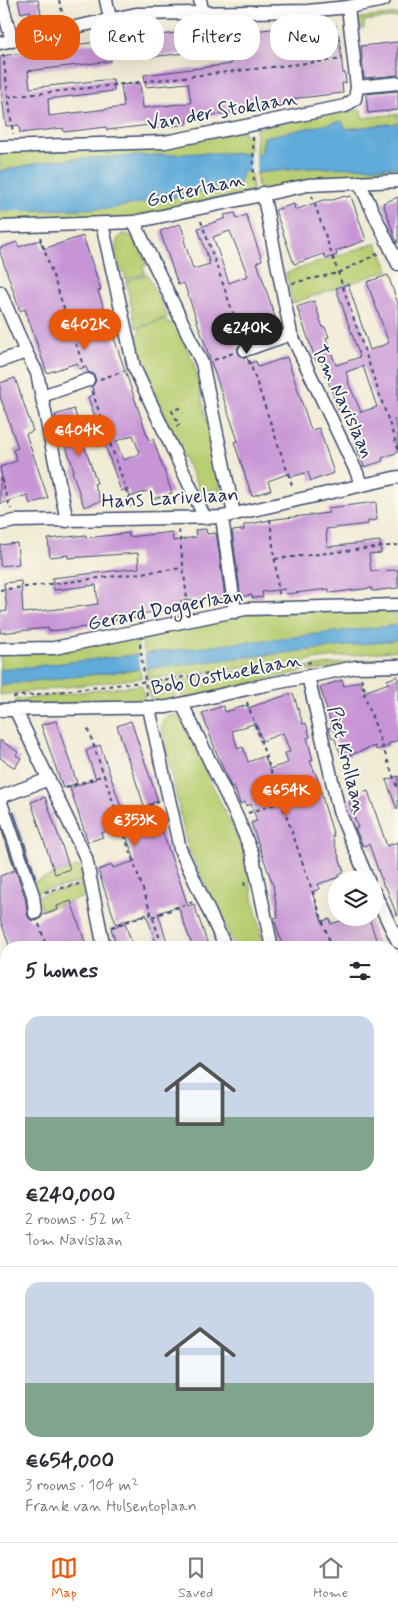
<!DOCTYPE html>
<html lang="en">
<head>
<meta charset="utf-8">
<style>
	body { margin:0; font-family:Mynerve,sans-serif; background:#f7f7f7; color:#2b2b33; height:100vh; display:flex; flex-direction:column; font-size:19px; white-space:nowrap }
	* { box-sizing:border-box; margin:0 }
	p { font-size:16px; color:#7c7c81 }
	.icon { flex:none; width:28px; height:28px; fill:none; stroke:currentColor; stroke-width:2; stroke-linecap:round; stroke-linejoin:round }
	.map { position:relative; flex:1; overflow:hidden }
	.panel { position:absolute; left:0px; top:941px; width:399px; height:601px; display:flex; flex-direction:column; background:#fff; border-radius:20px 20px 0 0; box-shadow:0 5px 20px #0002 }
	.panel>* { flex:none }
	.guide { position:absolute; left:15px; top:15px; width:369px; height:45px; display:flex; gap:10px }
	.fabs { position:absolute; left:328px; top:871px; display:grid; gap:10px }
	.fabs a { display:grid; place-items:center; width:55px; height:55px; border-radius:50%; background:#fff; box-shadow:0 5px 20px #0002; font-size:25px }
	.price { position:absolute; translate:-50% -42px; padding:0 11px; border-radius:18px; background:#ea580c; color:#fff; font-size:16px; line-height:32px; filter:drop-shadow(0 1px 2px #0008) }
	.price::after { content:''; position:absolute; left:50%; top:30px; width:15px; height:11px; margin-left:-8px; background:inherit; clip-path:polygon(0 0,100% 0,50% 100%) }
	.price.selected { background:#222; color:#fff }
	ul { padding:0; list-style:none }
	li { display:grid; align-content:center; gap:10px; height:265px; padding:0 25px }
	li+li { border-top:1px solid #e1e1e2 }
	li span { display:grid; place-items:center; height:155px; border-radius:15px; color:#555 }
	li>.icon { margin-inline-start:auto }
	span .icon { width:90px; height:90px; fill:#fffc; stroke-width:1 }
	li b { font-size:21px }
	h2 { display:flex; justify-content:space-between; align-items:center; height:60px; padding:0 25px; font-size:21px }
	.tag { padding:0 18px; border-radius:20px; background:#fff; box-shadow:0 5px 20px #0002; font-size:18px; line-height:45px }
	.tag.selected { background:#ea580c; color:#fff }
	.dock { display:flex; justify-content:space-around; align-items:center; height:70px; border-top:1px solid #e1e1e2; background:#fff; font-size:14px; color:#7c7c81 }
	.dock a { display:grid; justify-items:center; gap:2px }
	.dock .selected { color:#ea580c }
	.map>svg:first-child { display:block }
</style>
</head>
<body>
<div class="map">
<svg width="398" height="1542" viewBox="0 0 398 1542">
	<rect width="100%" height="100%" fill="#fbf7ec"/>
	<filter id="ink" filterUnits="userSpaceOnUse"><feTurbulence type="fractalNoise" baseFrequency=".02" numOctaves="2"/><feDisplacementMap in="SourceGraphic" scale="10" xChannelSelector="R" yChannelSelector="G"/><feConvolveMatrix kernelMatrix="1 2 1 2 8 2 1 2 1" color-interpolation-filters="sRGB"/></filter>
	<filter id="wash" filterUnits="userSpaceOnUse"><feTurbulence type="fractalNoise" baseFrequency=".0096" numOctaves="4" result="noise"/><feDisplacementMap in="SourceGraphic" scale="20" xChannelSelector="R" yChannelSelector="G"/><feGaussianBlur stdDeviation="1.12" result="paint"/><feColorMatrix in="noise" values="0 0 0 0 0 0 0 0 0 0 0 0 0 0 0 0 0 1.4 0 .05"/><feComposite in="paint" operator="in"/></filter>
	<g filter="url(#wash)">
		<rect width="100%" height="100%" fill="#f0ebd4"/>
		<path fill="#c9bfd7" d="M0,1192L6,1200V1536H110L111,1542H0Z
			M392,1219H398V1327H393Z"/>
		<path fill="#b9ce72" stroke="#6a7e68" d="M398,14V17L364,21V28L360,29L359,21L361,18Z
			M347,109L348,112L361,110L362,118L398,114V123L345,129L261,154H256V128Z
			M244,131L245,135L250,134V153H201L54,160L0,171V151Z
			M398,167V177L258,189L256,173L305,168Z
			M242,171L251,172L253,191L121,219L0,222V211L112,208L165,199L240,183Z
			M122,234C137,234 141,252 147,265L143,266L145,273L126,279L124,272H121C118,258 110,244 122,234Z
			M376,243L389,270L293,303L286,273Z
			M147,274L168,317L136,328L126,281Z
			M165,319L168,324L174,321L194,363L222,492L220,496L218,488L210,490L212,501L206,498L201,493L141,365L134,336L140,334L139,328Z
			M391,609L392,615L396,614L398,625L144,654L142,639L148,638V633L245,613Z
			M131,637L132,641L137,640L139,655L0,670V653Z
			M398,640V650L147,679L146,668Z
			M398,656V662L309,671L308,667Z
			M302,666L304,671L183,699L176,683V681Z
			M140,669L141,678L0,695V685Z
			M168,682L178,701L151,704L148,686L150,684Z
			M140,685L142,686L145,703L18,705L15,700Z
			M169,715H176L181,719L242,848L264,947H235L188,849L161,725L164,718Z
			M79,866L83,882L37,892L33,882Z
			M83,885L86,896L42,910L37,896Z
			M0,979L6,997V1091L0,1070Z
			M0,1111L6,1132V1184L4,1180L2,1181L0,1174Z
			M398,1146V1166H393V1147Z
			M6,1221V1249L0,1247V1223Z
			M6,1526V1536H58L59,1542H0V1527Z
			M78,1536H101L102,1542H79Z"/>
		<path fill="#61abd9" stroke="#3e6d9c" d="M342,121L346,129L398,123V167L305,168L256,173L242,171L241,182L165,199L112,208L0,211V171L54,160L201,153L261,154L264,137Z
			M398,625V640L0,685V670Z
			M0,1070L6,1091V1132L0,1111Z
			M398,1110V1146L393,1147V1111Z"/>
		<path fill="#f0ebd4" d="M250,150L256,151V175L250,174Z
			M144,651L146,671L140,672L138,652Z"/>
		<g id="blocks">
			<path fill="#c794d6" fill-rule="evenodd" d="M18,0H38L41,14L31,16L30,11L21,13Z
				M336,25L337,35H339L343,73H345L346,83H342L343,93L291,99V102L239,109L240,112L187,118L188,124L150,129V125L107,130L106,127L64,132L63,128L20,133L19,125L6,126L0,83V56L62,49V46L109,41L111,61L28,71L30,88L113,79L114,91L48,99L49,116L124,107L121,85L140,83L143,108L191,103L188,83L146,87L144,75L231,64L229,48L142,58L140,37L187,32V35L240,29V32L292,27L293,30Z
				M398,42V75L364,78L361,46Z
				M398,91V110L368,113L366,94Z
				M345,196L346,197L351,196L366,240L336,251L337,255L326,259L324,254L294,264L275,210L294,204L295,210L323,200H333Z
				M398,197V243H397L383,203Z
				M235,213L237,219L246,215L262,260L257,262L275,317L244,328L247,334L240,336L242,342L237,348L238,353L240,356L247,358L249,364L256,361L258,367L287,357L311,430L319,428L334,473L311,481L308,472L291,477L290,473L268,481L271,490L252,496L234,442L238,441L184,283L178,285L160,231L180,224L186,239L184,240L193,269L210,264L198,228L226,218L224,215ZM230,231L248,276L229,283L213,237Z
				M83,236L101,290L98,291L149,441L153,439L172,493L153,499L150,490L130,497L128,489L121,491L88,397L95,394L92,387L96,381L94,374L88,372L86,367L79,369L77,363L47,373L25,309L20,311L0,252V248L17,242L19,247L40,240L43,249ZM133,435L140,454L123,460L116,441Z
				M388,275L398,304V419L394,420L398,431V452L382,458L383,461L364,467L345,412L340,414L320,359L316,361L297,307L314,301L323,328L325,327L329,337L326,338L336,365L360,357L336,288L348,284L370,350L389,343L367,282ZM363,366L377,407L361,412L348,382H349L346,372Z
				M15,378L33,431L26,434L48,498L30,504L27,495L0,504V484L3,483L0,467L17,461L13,450L18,448L0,396V383Z
				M74,409L77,418L76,419L85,441L86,445H84L97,483L94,484L101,501L84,507L72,471L74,470L55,415Z
				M376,502L377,520L368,521V524L326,529L327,547L380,541L381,553L369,554L371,571L398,570V588L372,591V588L329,593V589L286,594L285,589L262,592L263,597L252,598V595L241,597L232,531L244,530V525L276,519L329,513L328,508Z
				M206,529L207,534L216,533L225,598L207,601V598L180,601L181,609L138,614L139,618L96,622V626L49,631L48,628L0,633V612L7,611L4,583L21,581L23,613L84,606L98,604L96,585L54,590L52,578L139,568L138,553L68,558V555L50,557L48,539L86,535V538L129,533V537L172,532L173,541L196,537L195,530Z
				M17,543L19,564L0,566V545Z
				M398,676V740L388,744L389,746L376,750L375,746L347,756L346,753L341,755L334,737L332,738L329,730L328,728L332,727L320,687L342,680L344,686L360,681L364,692L389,683L387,680Z
				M293,693L303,724L306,723L310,737L307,738L313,760L310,761L319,782L324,804L334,836H332L344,872L338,874L340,877L318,884L320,889L312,892L320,916L322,921L330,919L331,924L350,918H369L379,948H283L274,918L278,917L273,885L251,823L257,821L251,804L246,806L245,802L240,804L234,786L231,787L215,749L202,713L223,706L225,712L247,705L248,708ZM256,723L262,741L283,733L290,752L285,753L288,763L269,769L265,756L248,762L243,747L238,749L232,731Z
				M56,721L77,783L63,788L41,725Z
				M131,721L158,801L152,803L181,885L188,906L194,904L209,948H193L178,906L158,913L169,948H158L146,914L116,924L98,870L112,865L113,868L135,861L128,841L123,826L101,833L103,837L88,842L70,788L96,779L86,751L100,745L124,816L145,808L117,726Z
				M0,740L18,752L16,755L21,758L15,768L0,758Z
				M398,776V809H397L386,780Z
				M368,791L387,846L398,842V915L397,916L386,887H384L369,844L363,846L355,828H358L349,801L354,799L353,796Z
				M45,797L70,869L55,874L31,802Z
				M13,812H14L36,877H35Z
				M0,825L25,897L28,917L31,920L36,921L40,919L43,915L58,910L57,906L71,901L87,948H10L0,919V876L15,870Z
				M125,923L130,938L133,948H117L111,928Z"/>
		</g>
	</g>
	<g filter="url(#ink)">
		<use href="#blocks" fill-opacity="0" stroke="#3b4b70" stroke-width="1"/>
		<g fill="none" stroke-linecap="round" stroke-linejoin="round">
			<defs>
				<path id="minor" d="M1,0L12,41
					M106,0L110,18
					M200,0L203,14
					M0,43L136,14L308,11L348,7L384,0
					M357,87L398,83
					M0,147L165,142L345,106L355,99L357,87L348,7
					M359,182L398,264
					M263,193L291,334L357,473L361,485
					M134,222L202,363L234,514
					M102,224L134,367L205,518
					M0,227L134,222L308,185L398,181
					M0,292L26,352L37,373L67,521
					M245,350L291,334
					M0,361L26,352
					M42,396L88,380
					M222,517L235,612
					M0,524L15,521L222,517L398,477
					M0,649L54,648L245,609L398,605
					M308,676L339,811L368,880
					M182,704L237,817L252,853L272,948
					M149,708L180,849L226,948
					M0,710L167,707L260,686L356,667L398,666
					M16,711L86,858L104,948
					M0,797L49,779
					M0,800L33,895L35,913
					M374,892L398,942
					M0,966L6,984
					M392,974L398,972
					M392,1090H398
					M392,1227L398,1226
					M71,1536L72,1542"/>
				<path id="major" d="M392,1180H398
					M392,1202H398
					M0,1208L6,1207
					M0,1261L6,1262"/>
			</defs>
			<use href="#minor" stroke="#3b4b70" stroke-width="15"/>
			<use href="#major" stroke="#3b4b70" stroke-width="18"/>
			<path stroke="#3b4b70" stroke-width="2" stroke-dasharray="4 4" stroke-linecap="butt" d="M59,0L63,16
				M3,54L13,134
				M8,97L342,59
				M253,137L254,185
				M312,196L398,449
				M201,221L242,339
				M40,237L84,368
				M292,283L338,273L379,253
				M214,360L233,353
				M249,360L293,488
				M100,379L124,371
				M92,391L132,507
				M176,427L179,425L172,411L179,408V410L178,411
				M0,478L11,509
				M270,519L279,596
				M179,530L188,608
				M275,559L398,545
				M0,590L183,568
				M140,644L147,696
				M361,678L366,693L364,694L398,790
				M171,679L177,693
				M13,697L314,662
				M247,702L332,948
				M88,729L163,948
				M66,788L104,775
				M248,813L282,802
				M118,816L158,802
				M245,886L244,881H246
				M45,892L79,884
				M152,917L192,902
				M39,924L47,948
				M111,927L151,914
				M0,1193L6,1192
				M0,1276L6,1278"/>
			<use href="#minor" stroke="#fff" stroke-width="12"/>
			<use href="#major" stroke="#f3c26a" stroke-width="15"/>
		</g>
	</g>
	<g text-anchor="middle" stroke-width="4" stroke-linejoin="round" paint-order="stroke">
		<g font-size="20" fill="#1b2f5e" stroke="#fbf7ec">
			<text transform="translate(222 110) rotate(-10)" y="7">Van der Stoklaan</text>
			<text transform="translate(195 189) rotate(-13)" y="7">Gorterlaan</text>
			<text transform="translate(344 401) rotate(65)" y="7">Tom Navislaan</text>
			<text transform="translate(170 497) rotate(-3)" y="7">Hans Larivelaan</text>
			<text transform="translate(165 608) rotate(-11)" y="7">Gerard Doggerlaan</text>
			<text transform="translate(226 673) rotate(-11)" y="7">Bob Oosthoeklaan</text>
			<text transform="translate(348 760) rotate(76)" y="7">Piet Krollaan</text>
		</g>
	</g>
</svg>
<div class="fabs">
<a><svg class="icon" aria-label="layers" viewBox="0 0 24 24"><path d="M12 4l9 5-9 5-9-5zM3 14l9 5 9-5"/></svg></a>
</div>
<b class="price" style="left:85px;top:351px">€402K</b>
<b class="price selected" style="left:247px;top:355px">€240K</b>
<b class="price" style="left:79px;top:457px">€404K</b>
<b class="price" style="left:286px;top:817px">€654K</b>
<b class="price" style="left:135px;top:847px">€353K</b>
<div class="guide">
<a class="tag selected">Buy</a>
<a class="tag">Rent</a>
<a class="tag">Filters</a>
<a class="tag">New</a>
</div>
<section class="panel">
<h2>5 homes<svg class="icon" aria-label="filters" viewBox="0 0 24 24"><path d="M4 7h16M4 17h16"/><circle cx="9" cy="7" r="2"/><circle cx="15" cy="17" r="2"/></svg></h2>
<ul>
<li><span style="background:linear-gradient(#c9d6e8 65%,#7fa58c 0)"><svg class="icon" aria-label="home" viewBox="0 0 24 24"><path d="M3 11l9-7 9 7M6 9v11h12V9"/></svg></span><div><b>€240,000</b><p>2 rooms · 52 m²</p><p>Tom Navislaan</p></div></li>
<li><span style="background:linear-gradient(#c9d6e8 65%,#7fa58c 0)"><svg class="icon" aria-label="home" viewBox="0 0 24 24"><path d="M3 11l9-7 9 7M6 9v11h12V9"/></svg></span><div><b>€654,000</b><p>3 rooms · 104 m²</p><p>Frank van Hulsentoplaan</p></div></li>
</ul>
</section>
</div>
<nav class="dock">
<a class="selected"><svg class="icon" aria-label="map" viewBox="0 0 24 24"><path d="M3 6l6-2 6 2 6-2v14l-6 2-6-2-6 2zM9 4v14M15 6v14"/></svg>Map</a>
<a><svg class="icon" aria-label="saved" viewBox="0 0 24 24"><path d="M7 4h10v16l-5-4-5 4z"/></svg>Saved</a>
<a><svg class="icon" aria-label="home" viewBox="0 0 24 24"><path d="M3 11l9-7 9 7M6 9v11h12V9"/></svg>Home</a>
</nav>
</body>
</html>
